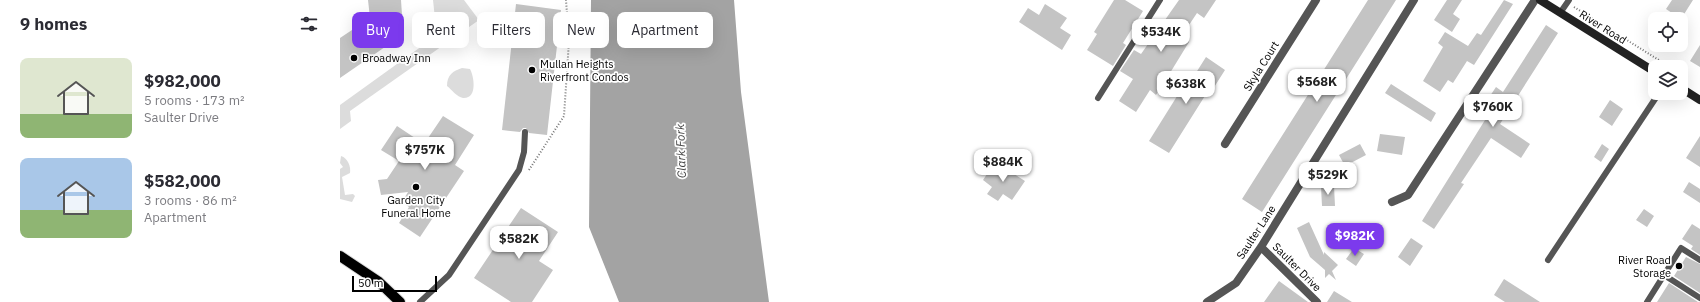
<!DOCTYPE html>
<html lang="en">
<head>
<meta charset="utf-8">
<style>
	body { margin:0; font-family:"IBM Plex Sans",sans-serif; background:#f7f7f7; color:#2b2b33; height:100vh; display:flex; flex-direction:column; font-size:15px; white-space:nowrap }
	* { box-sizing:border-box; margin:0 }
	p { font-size:13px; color:#7c7c81 }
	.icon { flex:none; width:22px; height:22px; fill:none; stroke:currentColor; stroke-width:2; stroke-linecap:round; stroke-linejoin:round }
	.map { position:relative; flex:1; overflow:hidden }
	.side { display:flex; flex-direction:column; background:#fff; width:340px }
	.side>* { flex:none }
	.guide { position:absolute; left:12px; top:12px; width:380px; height:36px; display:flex; gap:8px }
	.fabs { position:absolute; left:1308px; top:12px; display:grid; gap:8px }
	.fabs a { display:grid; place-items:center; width:40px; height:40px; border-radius:8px; background:#fff; box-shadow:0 4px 16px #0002; font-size:20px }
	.scale { position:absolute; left:12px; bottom:10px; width:85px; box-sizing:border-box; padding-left:4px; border:2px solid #000; border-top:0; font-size:11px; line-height:14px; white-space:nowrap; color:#000; -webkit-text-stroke:3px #fff; paint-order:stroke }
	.price { position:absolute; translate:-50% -34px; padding:0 9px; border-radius:8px; background:#fff; color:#222; font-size:13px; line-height:26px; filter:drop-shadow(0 1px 2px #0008) }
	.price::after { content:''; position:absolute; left:50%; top:24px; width:12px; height:9px; margin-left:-6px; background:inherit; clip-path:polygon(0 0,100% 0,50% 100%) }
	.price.on { background:#7c3aed; color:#fff }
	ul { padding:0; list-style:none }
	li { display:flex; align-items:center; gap:12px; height:100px; padding:0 20px }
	li span { display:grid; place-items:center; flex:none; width:112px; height:80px; border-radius:8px; color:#555 }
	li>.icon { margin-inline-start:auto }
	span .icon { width:48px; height:48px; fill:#fffc; stroke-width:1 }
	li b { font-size:17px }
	h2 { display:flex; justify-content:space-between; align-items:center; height:48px; padding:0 20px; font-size:17px }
	.tag { padding:0 14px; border-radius:8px; background:#fff; box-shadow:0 4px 16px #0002; font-size:14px; line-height:36px }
	.tag.on { background:#7c3aed; color:#fff }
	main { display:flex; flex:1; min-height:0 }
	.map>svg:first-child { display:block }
</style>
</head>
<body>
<main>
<section class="side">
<h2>9 homes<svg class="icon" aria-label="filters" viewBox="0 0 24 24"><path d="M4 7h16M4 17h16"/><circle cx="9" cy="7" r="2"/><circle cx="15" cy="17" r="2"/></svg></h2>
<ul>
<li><span style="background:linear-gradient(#dfe7d0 70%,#8fb573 0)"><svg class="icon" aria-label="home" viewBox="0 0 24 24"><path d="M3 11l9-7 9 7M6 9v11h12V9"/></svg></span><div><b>$982,000</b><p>5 rooms · 173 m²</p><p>Saulter Drive</p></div></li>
<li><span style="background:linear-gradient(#a9c7e8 65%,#8fb573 0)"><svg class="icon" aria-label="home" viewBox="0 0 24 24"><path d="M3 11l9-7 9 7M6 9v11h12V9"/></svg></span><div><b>$582,000</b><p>3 rooms · 86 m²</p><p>Apartment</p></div></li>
</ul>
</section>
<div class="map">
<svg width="1360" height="302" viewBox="0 0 1360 302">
	<rect width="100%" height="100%" fill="#fff"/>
	<path fill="#dcdcdc" d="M93,0H124L139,20L10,111L11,121L0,129V105L82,46L85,37L84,28H96Z
		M122,68L130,69C134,76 138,99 123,98C117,97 112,90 107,86C107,75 113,71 122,68Z
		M1,156C8,158 11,167 10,173L2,177L5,195L13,194L15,196L12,202L0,199V169L3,167L0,163Z"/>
	<path fill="#a3a3a3" d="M251,0H394L401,92L429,302H279L249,227Z"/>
	<path fill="#c4c4c4" d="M28,0H61L63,30L58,38L0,78V38L30,18Z
		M774,0H785L803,11L783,43L786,45L773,66L747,50L757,34L754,32Z
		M839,0H876L864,18L857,13L841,37L849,42L830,73L816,95L810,90L796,112L779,101L793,79L780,71L794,50L801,54Z
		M1028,0H1056L922,212L902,199Z
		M1107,0H1122L1113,14L1120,19L1112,32L1094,20Z
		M1164,0L1173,4L1134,65L1127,61L1113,83L1108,80L1100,92L1083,81L1103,47L1098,43L1105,32L1128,46L1137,33L1141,35Z
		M1332,0H1353L1341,19L1326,9Z
		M176,4L221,10L207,135L189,133L186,128H183L180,132L162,130Z
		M705,4L727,18L720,28L731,35L722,50L679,22L688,8L699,15Z
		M1206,25L1218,33L1160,124L1190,144L1181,158L1151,138L1121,183L1124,184L1094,229L1082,221L1155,104L1148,99L1156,87L1163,92Z
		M1360,45V67L1350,61Z
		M866,57L885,70L871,92L868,91L829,153L809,141L844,85L847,87Z
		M1051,84L1096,113L1091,122L1045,93Z
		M1270,100L1283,109L1272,126L1259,117Z
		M103,116L134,135L115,165L124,171L80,237L59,223L69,207L62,202L68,192L41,195L38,180L47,179L59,161L41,150L57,126L84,144Z
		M1040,134L1065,137L1062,155L1037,151Z
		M1360,136V167L1346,158Z
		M1020,144L1026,155L1005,166L999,155Z
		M1262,144L1269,149L1261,162L1254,157Z
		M655,162L685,181L672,200L663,194L658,201L647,194L652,187L643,180Z
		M1349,182L1360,189V203L1343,192Z
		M994,186L995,206H982L981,187Z
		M181,208L218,232L199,261L213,270L192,302H171L134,278Z
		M1304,209L1314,216L1307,227L1296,220Z
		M969,222L984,255V252L998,265L992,271L996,280L989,274L985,278V270L970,257L957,228Z
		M1352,224L1360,229V255L1351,249L1353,246L1342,239Z
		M1071,238L1083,246L1070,266L1058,257Z
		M1014,248L1024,254L1016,266L1006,259Z
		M1346,257L1360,264V293L1334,276Z
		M1164,279L1200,302H1165L1154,295Z
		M939,281L968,302H924Z
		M1329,283L1358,302H1317Z
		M994,291L1012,302H987Z"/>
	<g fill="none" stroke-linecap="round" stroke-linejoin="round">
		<defs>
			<path id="primary" d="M0,256L39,282L60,302"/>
		</defs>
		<use href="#primary" stroke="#dbdbdb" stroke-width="12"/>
		<path stroke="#777" stroke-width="2" stroke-dasharray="1 2" stroke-linecap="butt" d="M1234,7L1330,67
			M189,170L224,116L229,41L226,0"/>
		<path stroke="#555" stroke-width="6" d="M1220,13L1229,0
			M758,98L820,0
			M1208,260L1319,93
			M1324,275L1360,298
			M80,302L109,275L179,170L184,152L185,132
			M1307,302L1341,248L1360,260"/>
		<path stroke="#555" stroke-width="8" d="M885,144L976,0
			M1052,202L1068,195L1195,0
			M921,247L977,302
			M867,302L896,283L921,247L1074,0"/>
		<path stroke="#222" stroke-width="8" d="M1200,0L1315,72
			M1341,88L1360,100"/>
		<use href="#primary" stroke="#000" stroke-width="10"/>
	</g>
	<g fill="#000" stroke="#fff" stroke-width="1.5">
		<circle cx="14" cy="58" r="4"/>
		<circle cx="192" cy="70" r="4"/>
		<circle cx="76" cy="187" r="4"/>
		<circle cx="1339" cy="266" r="4"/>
	</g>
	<g text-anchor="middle" stroke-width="3.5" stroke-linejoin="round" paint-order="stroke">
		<g font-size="11" fill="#000" stroke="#fff">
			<text transform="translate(1263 27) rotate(32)" y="4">River Road</text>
			<text transform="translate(921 66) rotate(-58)" y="4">Skyla Court</text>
			<text transform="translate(916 232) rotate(-57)" y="4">Saulter Lane</text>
			<text transform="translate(957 267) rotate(45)" y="4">Saulter Drive</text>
		</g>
		<g font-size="11" fill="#000" stroke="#fff" text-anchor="start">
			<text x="22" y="62">Broadway Inn</text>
			<text x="200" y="68">Mullan Heights<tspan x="200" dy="13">Riverfront Condos</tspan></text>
			<text x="76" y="204" text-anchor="middle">Garden City<tspan x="76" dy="13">Funeral Home</tspan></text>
			<text x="1331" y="264" text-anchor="end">River Road<tspan x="1331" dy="13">Storage</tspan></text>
		</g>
		<g font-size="12" font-style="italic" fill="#444" stroke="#fff">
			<text transform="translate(341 151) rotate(-92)" y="4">Clark Fork</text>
		</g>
	</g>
</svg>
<div class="fabs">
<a><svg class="icon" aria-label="locate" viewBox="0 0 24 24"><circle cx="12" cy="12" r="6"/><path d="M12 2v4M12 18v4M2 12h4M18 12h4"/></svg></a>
<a><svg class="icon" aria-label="layers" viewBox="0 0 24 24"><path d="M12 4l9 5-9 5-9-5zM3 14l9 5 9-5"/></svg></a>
</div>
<div class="scale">50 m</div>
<b class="price" style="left:821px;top:53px">$534K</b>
<b class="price" style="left:977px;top:103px">$568K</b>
<b class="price" style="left:846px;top:105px">$638K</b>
<b class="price" style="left:1153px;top:128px">$760K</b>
<b class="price" style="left:85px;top:171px">$757K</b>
<b class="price" style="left:663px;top:183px">$884K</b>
<b class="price" style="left:988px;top:196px">$529K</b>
<b class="price on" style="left:1015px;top:257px">$982K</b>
<b class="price" style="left:179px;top:260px">$582K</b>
<div class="guide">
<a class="tag on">Buy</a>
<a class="tag">Rent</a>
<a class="tag">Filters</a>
<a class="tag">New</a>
<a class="tag">Apartment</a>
</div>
</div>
</main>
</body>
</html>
